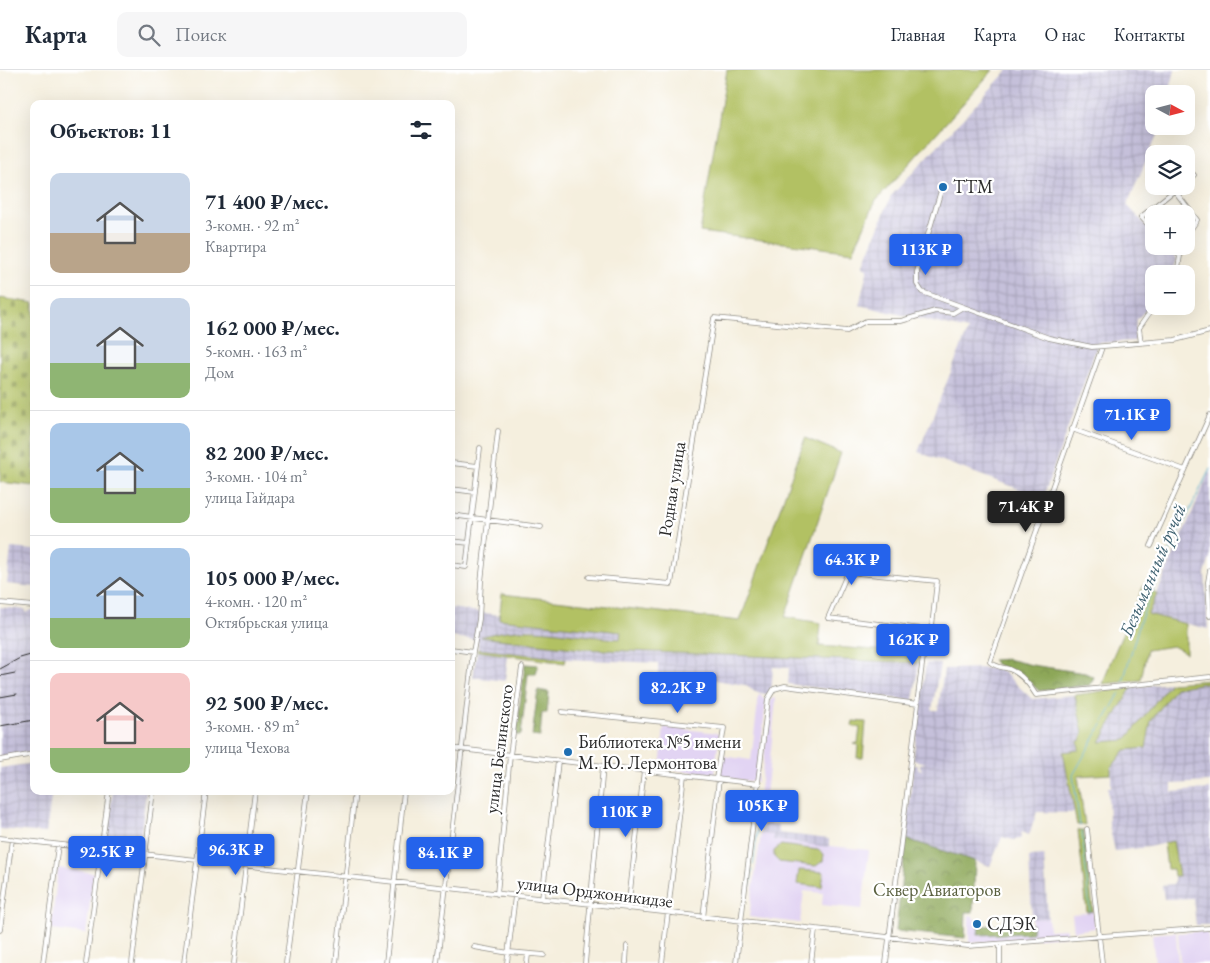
<!DOCTYPE html>
<html lang="ru">
<head>
<meta charset="utf-8">
<style>
	body { margin:0; font-family:"EB Garamond",serif; background:#f6f6f7; color:#1f2937; height:100vh; display:flex; flex-direction:column; font-size:19px; white-space:nowrap }
	* { box-sizing:border-box; margin:0 }
	p { font-size:16px; color:#747a83 }
	.icon { flex:none; width:28px; height:28px; fill:none; stroke:currentColor; stroke-width:2; stroke-linecap:round; stroke-linejoin:round }
	.map { position:relative; flex:1; overflow:hidden }
	.panel { position:absolute; left:30px; top:30px; width:425px; height:695px; display:flex; flex-direction:column; background:#fff; border-radius:10px; box-shadow:0 5px 20px #0002 }
	.panel>* { flex:none }
	.needle { width:32px; rotate:97deg }
	.controls { position:absolute; left:1145px; top:15px; display:grid; gap:10px }
	.controls a { display:grid; place-items:center; width:50px; height:50px; border-radius:10px; background:#fff; box-shadow:0 5px 20px #0002; font-size:25px }
	.price { position:absolute; translate:-50% -42px; padding:0 11px; border-radius:5px; background:#2563eb; color:#fff; font-size:16px; line-height:32px; filter:drop-shadow(0 1px 2px #0008) }
	.price::after { content:''; position:absolute; left:50%; top:30px; width:15px; height:11px; margin-left:-8px; background:inherit; clip-path:polygon(0 0,100% 0,50% 100%) }
	.price.active { background:#222; color:#fff }
	ul { padding:0; list-style:none }
	li { display:flex; align-items:center; gap:15px; height:125px; padding:0 20px }
	li+li { border-top:1px solid #e0e1e3 }
	li span { display:grid; place-items:center; flex:none; width:140px; height:100px; border-radius:10px; color:#555 }
	li>.icon { margin-inline-start:auto }
	span .icon { width:60px; height:60px; fill:#fffc; stroke-width:1 }
	li b { font-size:21px }
	h2 { display:flex; justify-content:space-between; align-items:center; height:60px; padding:0 20px; font-size:21px }
	header { display:flex; align-items:center; gap:30px; box-sizing:border-box; height:70px; padding:0 25px; background:#fff; border-bottom:1px solid #e0e1e3 }
	header strong { font-size:24px }
	nav { display:flex; gap:28px; margin-inline-start:auto; font-size:18px }
	.search { width:350px; height:45px; background:#f6f6f7; display:flex; align-items:center; gap:12px; box-sizing:border-box; padding:0 18px; border-radius:10px; color:#747a83; font-size:19px }
	.map>svg:first-child { display:block }
</style>
</head>
<body>
<header>
<strong>Карта</strong>
<div class="search"><svg class="icon" aria-label="search" viewBox="0 0 24 24"><circle cx="10" cy="10" r="6"/><path d="M15 15l6 6"/></svg>Поиск</div>
<nav><a>Главная</a><a>Карта</a><a>О нас</a><a>Контакты</a></nav>
</header>
<div class="map">
<svg width="1210" height="893" viewBox="0 0 1210 893">
	<defs>
		<pattern id="industrial-grid" width="8" height="8" patternUnits="userSpaceOnUse" patternTransform="scale(1.25)"><rect width="8" height="8" fill="#c5c0da"/><path d="M0 4h8M4 0v8" fill="none" stroke="#a9a5bb"/></pattern>
		<pattern id="forest-crowns" width="20" height="18" patternUnits="userSpaceOnUse" patternTransform="scale(1.25)"><rect width="20" height="18" fill="#8da759"/><path d="M2 6a3 3 0 1 1 6 0M12 15a3 3 0 1 1 6 0" fill="none" stroke="#73884a"/></pattern>
		<pattern id="cemetery-stones" width="16" height="16" patternUnits="userSpaceOnUse" patternTransform="scale(1.25)"><rect width="16" height="16" fill="#b2c163"/><path d="M2 7V4a2 2 0 0 1 4 0v3zM10 15v-3a2 2 0 0 1 4 0v3z" fill="#919d52"/></pattern>
	</defs>
	<rect width="100%" height="100%" fill="#fff"/>
	<filter id="ink" filterUnits="userSpaceOnUse"><feTurbulence type="fractalNoise" baseFrequency=".02" numOctaves="2"/><feDisplacementMap in="SourceGraphic" scale="10" xChannelSelector="R" yChannelSelector="G"/><feConvolveMatrix kernelMatrix="1 2 1 2 8 2 1 2 1" color-interpolation-filters="sRGB"/></filter>
	<filter id="wash" filterUnits="userSpaceOnUse"><feTurbulence type="fractalNoise" baseFrequency=".0096" numOctaves="4" result="noise"/><feDisplacementMap in="SourceGraphic" scale="20" xChannelSelector="R" yChannelSelector="G"/><feGaussianBlur stdDeviation="1.12" result="paint"/><feColorMatrix in="noise" values="0 0 0 0 0 0 0 0 0 0 0 0 0 0 0 0 0 1.4 0 .05"/><feComposite in="paint" operator="in"/></filter>
	<g filter="url(#wash)">
		<rect width="100%" height="100%" fill="#f5efde"/>
		<path fill="#e2d4f3" d="M759,624L766,631L757,712L718,707L722,686L751,690Z
			M776,628L771,680L763,753L756,752L771,629Z
			M664,657L719,663L715,704L660,698Z
			M761,764L774,765L773,770L869,780L862,839L822,835L823,823L804,821L800,853L749,847Z
			M58,798L94,803L86,864L51,860Z
			M1093,841L1095,858L1074,861L1072,845Z
			M969,846H973L974,849L979,850V861L1032,857V849L1048,848L1049,860L1066,859L1067,866L969,873Z
			M1208,861L1210,893H1180L1178,863Z
			M1176,862L1178,893H1155L1152,864Z"/>
		<path fill="url(#industrial-grid)" d="M1008,0H1175L1169,24H1154V56H1161L1127,135L1154,164V176H1166L1177,189L1172,204H1154V232L1136,250L1135,271L1098,273L1043,428L918,382L968,260L859,235L868,198L863,196L891,126Z
			M1210,401V488L1205,504L1208,559L1148,544Z
			M11,478L34,480V517L7,514Z
			M0,537L26,540V543L34,539V682L0,688Z
			M451,538L499,545V549L621,562L620,569L529,559L483,567L582,579L919,593L913,631L788,614L789,598L773,597L771,625L755,622L745,615L704,608L702,615L658,612V593L566,589L478,579V570L451,567Z
			M477,581L508,586L505,611L473,607Z
			M926,593L940,594L932,640H938L944,599L999,598L1032,629L1075,625L1083,663L1079,681L1063,682L1074,743L1037,742L1029,765L1022,762L1020,769L1014,770L1002,767L990,796L906,769L913,695H918V699L922,700L919,694L926,693L913,690Z
			M1210,612V712L1172,714V722L1210,719V855H1196L1193,828L1164,829L1162,815L1174,814V806H1179L1173,771L1149,777L1115,781L1109,755L1108,717H1111V698L1125,680L1146,678L1151,651L1175,618Z
			M1170,613L1126,670L1100,673L1132,617Z
			M34,693V721H52L46,763L0,759V698Z
			M113,721H146L139,779L105,774Z
			M763,753L779,755V763L829,769V777L773,770V765L761,764Z
			M1044,786L1048,848L1032,849L1029,787Z"/>
		<path fill="#b2c163" stroke="#6e7647" d="M727,0H993L875,132L853,182L700,162Z
			M805,368L841,383L785,547L821,553L819,576L921,583L919,593L582,579L481,567C528,551 574,567 620,569L621,562L499,549L502,524L740,551Z
			M1144,515L1157,524L1148,544L1186,554V583L1173,576L1147,580L1141,610L1103,614L1110,593Z
			M478,579L566,589L565,593L477,581Z
			M1210,610V612L1175,618L1151,651L1146,678L1125,680L1111,698V704L1078,706L1085,755H1077L1063,682L1079,680L1078,671L1081,670L1083,663L1075,625L1132,617L1100,672L1126,670L1170,613Z
			M853,651L866,652L863,688H857L858,675L854,674L858,673L860,658L852,656Z
			M1078,760H1084L1093,841L1087,842Z
			M1173,771L1179,806H1174L1173,799H1167L1164,773Z
			M781,775L818,780L824,784L823,791L816,796L779,792L774,787V781Z
			M799,800L824,802L822,817L797,814Z"/>
		<path fill="url(#forest-crowns)" stroke="#5c6942" d="M1007,589L1032,595L1085,603L1094,607L1090,615L1039,621L1021,605L996,594L992,590Z
			M525,594L538,595L536,604H528L521,665H516Z
			M538,620L549,622L547,643H542L540,667L532,666Z
			M906,769L975,791L973,842H966L965,868L896,861Z
			M1032,854L1033,863L978,865L979,856Z"/>
		<path fill="url(#cemetery-stones)" stroke="#6e7647" d="M0,228L34,233V416L0,412Z"/>
		<g fill="none" stroke-linecap="round" stroke-linejoin="round">
			<path stroke="#55aed2" stroke-width="1" d="M1123,612L1140,551L1166,489L1210,399
				M1080,756L1073,705L1120,623
				M1082,761L1090,841
				M753,795L758,756
				M750,816L752,800"/>
		</g>
	</g>
	<g filter="url(#ink)">
		<g fill="none" stroke-linecap="round" stroke-linejoin="round">
			<defs>
				<path id="minor" d="M1186,112L1194,105
					M942,117L917,202V214L922,222L1049,268L1092,277L1175,270L1210,261
					M1175,121L1197,150L1186,166
					M1154,161L1141,147L1180,116
					M1170,176L1180,186L1177,204
					M1141,273L1139,258L1154,236
					M1102,277L990,592C996,597 1001,597 1009,599C1022,604 1029,614 1036,625L1210,607
					M1072,359L1185,400
					M451,393L478,396
					M451,419L475,422
					M451,445L541,457
					M451,471L469,473
					M1151,476L1210,345
					M451,495L466,497L480,378
					M1210,500L1208,512L1210,546
					M589,507L671,514L714,248L847,261L866,251H901L935,241L953,243L963,237
					M0,533L34,536
					M451,579L473,582
					M917,634L923,587L931,565L937,511L848,502L828,548L931,560
					M562,642L724,658L716,709
					M451,678L759,714
					M0,690L34,684
					M1087,759L1102,893
					M0,768L968,876L1210,858
					M497,824L510,685L522,597
					M542,829L558,691
					M628,839L644,700
					M703,848L719,709
					M0,860L12,769
					M474,877L509,883
					M509,882L544,885
					M43,893L58,775
					M86,893L109,721
					M132,893L153,721
					M184,893L206,721
					M234,893L255,721
					M286,893L308,721
					M336,893L355,721
					M386,893L404,721
					M437,893L473,582L479,549L481,512L498,361
					M507,893L515,826
					M527,893L528,884
					M585,893L603,696
					M626,893L627,876
					M662,893L684,705
					M736,893L768,629L774,619L785,616L918,634L886,893
					M811,893L815,860
					M1000,893V874"/>
			</defs>
			<use href="#minor" stroke="#908d84" stroke-width="5.5"/>
			<use href="#minor" stroke="#fff" stroke-width="4"/>
			<path stroke="#2b2b2b" stroke-width="1" d="M0,599L20,588L34,584
				M0,606L15,603
				M0,627L17,624
				M0,656L34,650"/>
		</g>
	</g>
	<g fill="#1f6fb2" stroke="#fff" stroke-width="2">
		<circle cx="943" cy="117" r="5"/>
		<circle cx="568" cy="682" r="5"/>
		<circle cx="977" cy="854" r="5"/>
	</g>
	<g text-anchor="middle" stroke-width="4.5" stroke-linejoin="round" paint-order="stroke">
		<g font-size="18" fill="#2b2b2b" stroke="#fff" text-anchor="start">
			<text x="953" y="123">ТТМ</text>
			<text x="578" y="678">Библиотека №5 имени<tspan x="578" dy="21">М. Ю. Лермонтова</tspan></text>
			<text x="987" y="860">СДЭК</text>
		</g>
		<g font-size="18" fill="#2b2b2b" stroke="#fff">
			<text transform="translate(672 419) rotate(-81)" y="6">Родная улица</text>
			<text transform="translate(499 679) rotate(-83)" y="6">улица Белинского</text>
			<text transform="translate(595 822) rotate(7)" y="6">улица Орджоникидзе</text>
		</g>
		<g font-size="18" fill="#5a603f" stroke="#fff">
			<text x="937" y="826">Сквер Авиаторов</text>
		</g>
		<g font-size="19" font-style="italic" fill="#3c5f6e" stroke="#fff">
			<text transform="translate(1152 500) rotate(-67)" y="7">Безымянный ручей</text>
		</g>
	</g>
</svg>
<div class="controls">
<a><svg class="needle" viewBox="-14 -14 28 28"><path d="M0-13l5 13h-10z" fill="#e53935"/><path d="M0 13l5-13h-10z" fill="#747a83"/></svg></a>
<a><svg class="icon" aria-label="layers" viewBox="0 0 24 24"><path d="M12 4l9 5-9 5-9-5zM3 14l9 5 9-5"/></svg></a>
<a>+</a>
<a>−</a>
</div>
<b class="price" style="left:926px;top:206px">113K ₽</b>
<b class="price" style="left:1132px;top:371px">71.1K ₽</b>
<b class="price active" style="left:1026px;top:463px">71.4K ₽</b>
<b class="price" style="left:852px;top:516px">64.3K ₽</b>
<b class="price" style="left:913px;top:596px">162K ₽</b>
<b class="price" style="left:678px;top:644px">82.2K ₽</b>
<b class="price" style="left:762px;top:762px">105K ₽</b>
<b class="price" style="left:626px;top:768px">110K ₽</b>
<b class="price" style="left:236px;top:806px">96.3K ₽</b>
<b class="price" style="left:107px;top:808px">92.5K ₽</b>
<b class="price" style="left:445px;top:809px">84.1K ₽</b>
<section class="panel">
<h2>Объектов: 11<svg class="icon" aria-label="filters" viewBox="0 0 24 24"><path d="M4 7h16M4 17h16"/><circle cx="9" cy="7" r="2"/><circle cx="15" cy="17" r="2"/></svg></h2>
<ul>
<li><span style="background:linear-gradient(#c9d6e8 60%,#b9a48a 0)"><svg class="icon" aria-label="home" viewBox="0 0 24 24"><path d="M3 11l9-7 9 7M6 9v11h12V9"/></svg></span><div><b>71 400 ₽/мес.</b><p>3-комн. · 92 m²</p><p>Квартира</p></div></li>
<li><span style="background:linear-gradient(#c9d6e8 65%,#8fb573 0)"><svg class="icon" aria-label="home" viewBox="0 0 24 24"><path d="M3 11l9-7 9 7M6 9v11h12V9"/></svg></span><div><b>162 000 ₽/мес.</b><p>5-комн. · 163 m²</p><p>Дом</p></div></li>
<li><span style="background:linear-gradient(#a9c7e8 65%,#8fb573 0)"><svg class="icon" aria-label="home" viewBox="0 0 24 24"><path d="M3 11l9-7 9 7M6 9v11h12V9"/></svg></span><div><b>82 200 ₽/мес.</b><p>3-комн. · 104 m²</p><p>улица Гайдара</p></div></li>
<li><span style="background:linear-gradient(#a9c7e8 70%,#8fb573 0)"><svg class="icon" aria-label="home" viewBox="0 0 24 24"><path d="M3 11l9-7 9 7M6 9v11h12V9"/></svg></span><div><b>105 000 ₽/мес.</b><p>4-комн. · 120 m²</p><p>Октябрьская улица</p></div></li>
<li><span style="background:linear-gradient(#f6c9c9 75%,#8fb573 0)"><svg class="icon" aria-label="home" viewBox="0 0 24 24"><path d="M3 11l9-7 9 7M6 9v11h12V9"/></svg></span><div><b>92 500 ₽/мес.</b><p>3-комн. · 89 m²</p><p>улица Чехова</p></div></li>
</ul>
</section>
</div>
</body>
</html>
